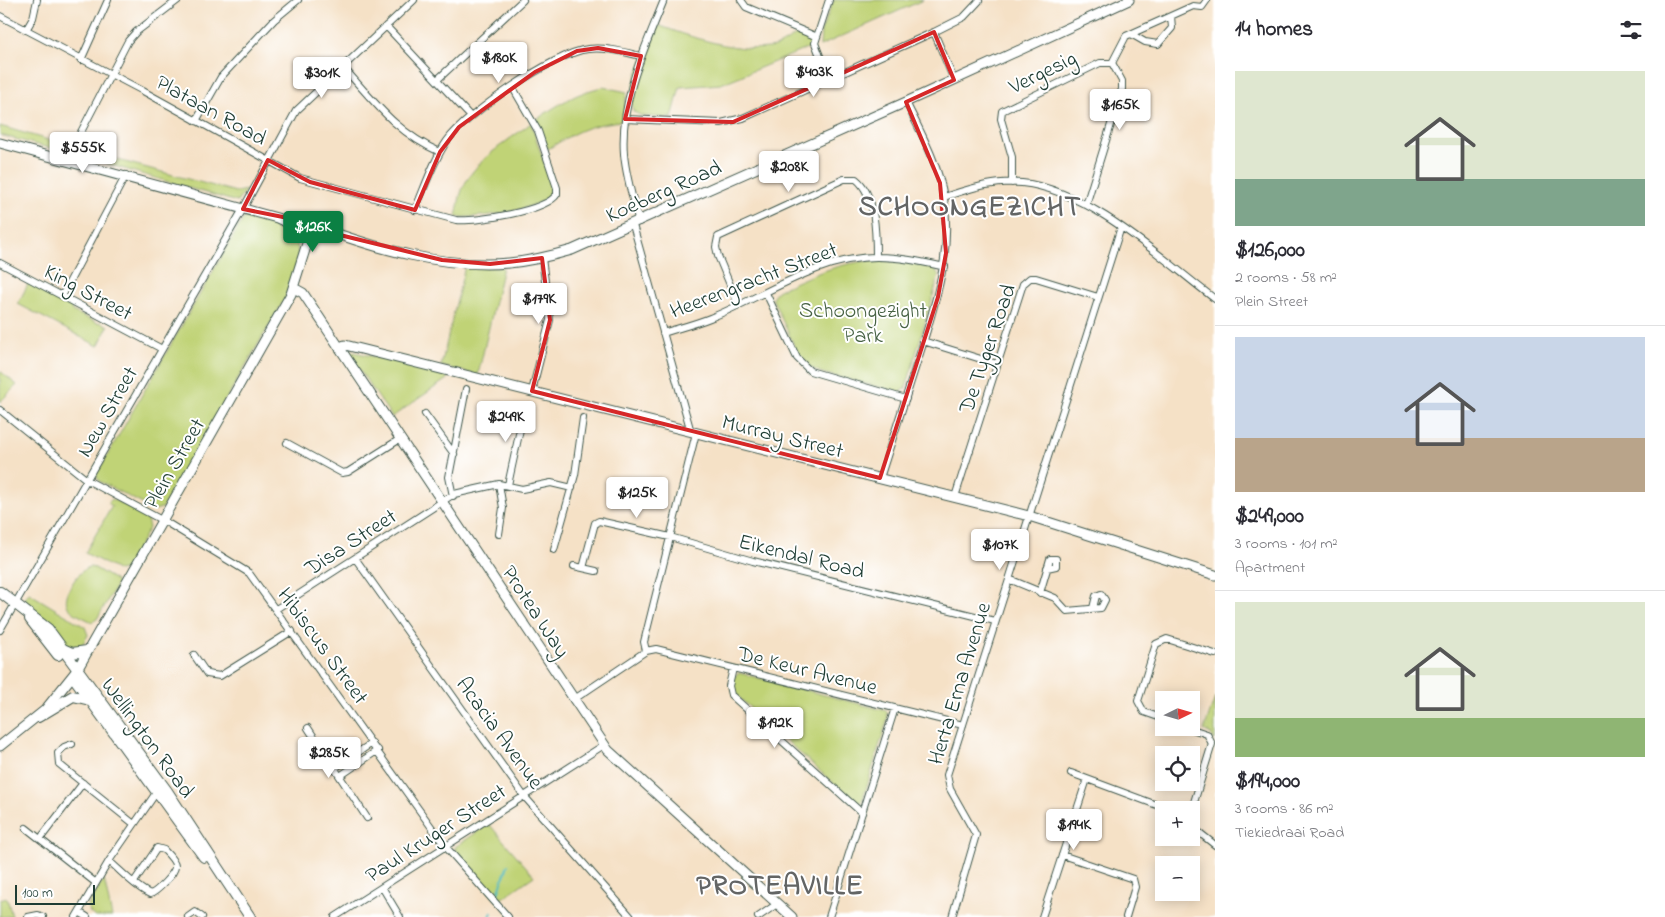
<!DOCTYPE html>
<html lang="en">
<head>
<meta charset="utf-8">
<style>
	body { margin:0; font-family:"Indie Flower",sans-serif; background:#f7f7f7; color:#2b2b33; height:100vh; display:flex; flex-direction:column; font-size:19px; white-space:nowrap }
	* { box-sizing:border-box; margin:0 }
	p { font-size:16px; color:#7c7c81 }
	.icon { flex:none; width:28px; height:28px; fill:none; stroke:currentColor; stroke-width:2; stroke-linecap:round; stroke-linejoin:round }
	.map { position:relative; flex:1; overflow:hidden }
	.sheet { display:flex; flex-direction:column; background:#fff; width:450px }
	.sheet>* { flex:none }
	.needle { width:32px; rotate:85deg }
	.controls { position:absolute; left:1155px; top:691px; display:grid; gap:10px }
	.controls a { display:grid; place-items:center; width:45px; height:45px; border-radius:0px; background:#fff; box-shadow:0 2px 12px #0003; font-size:25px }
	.scale { position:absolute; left:15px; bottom:12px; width:80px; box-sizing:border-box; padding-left:5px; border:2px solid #1f3d34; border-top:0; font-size:14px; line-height:18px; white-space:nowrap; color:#1f3d34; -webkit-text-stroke:4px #fff; paint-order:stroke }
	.price { position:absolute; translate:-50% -42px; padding:0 11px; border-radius:5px; background:#fff; color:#222; font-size:16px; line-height:32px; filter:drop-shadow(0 1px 2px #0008) }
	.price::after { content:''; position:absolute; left:50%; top:30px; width:15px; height:11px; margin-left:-8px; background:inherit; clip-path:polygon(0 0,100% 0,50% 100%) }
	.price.selected { background:#0b8043; color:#fff }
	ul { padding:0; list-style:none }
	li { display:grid; align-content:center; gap:10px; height:265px; padding:0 20px }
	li+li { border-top:1px solid #e1e1e2 }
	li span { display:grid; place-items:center; height:155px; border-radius:0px; color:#555 }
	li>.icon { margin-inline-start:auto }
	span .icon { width:90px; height:90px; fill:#fffc; stroke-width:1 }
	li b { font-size:21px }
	h2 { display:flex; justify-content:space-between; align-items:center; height:60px; padding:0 20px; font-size:21px }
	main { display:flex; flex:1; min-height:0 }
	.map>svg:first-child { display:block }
</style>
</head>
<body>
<main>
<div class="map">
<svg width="1215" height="917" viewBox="0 0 1215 917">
	<rect width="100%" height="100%" fill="#fff"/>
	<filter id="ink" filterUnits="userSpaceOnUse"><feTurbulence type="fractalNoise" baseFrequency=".02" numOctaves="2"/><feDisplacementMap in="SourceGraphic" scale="10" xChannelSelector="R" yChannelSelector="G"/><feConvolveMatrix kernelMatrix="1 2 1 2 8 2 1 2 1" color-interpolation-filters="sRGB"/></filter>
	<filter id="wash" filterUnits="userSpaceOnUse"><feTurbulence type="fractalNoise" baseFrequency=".0096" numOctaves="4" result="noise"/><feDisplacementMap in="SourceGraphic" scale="20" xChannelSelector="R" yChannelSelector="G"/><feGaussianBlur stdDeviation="1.12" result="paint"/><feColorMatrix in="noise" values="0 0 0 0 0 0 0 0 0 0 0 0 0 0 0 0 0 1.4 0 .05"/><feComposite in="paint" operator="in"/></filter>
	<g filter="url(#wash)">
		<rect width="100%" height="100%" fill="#f5e1c6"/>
		<path fill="#c0d376" stroke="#708855" d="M834,0H923L820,46L821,31Z
			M658,25C690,37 741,54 775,47C783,45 792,37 799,33L811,39L813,46L721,84L680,87L672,118L642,116L634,112C623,94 650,43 658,25Z
			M603,87L627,92L622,121C587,125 577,131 548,149L536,120C557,105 577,92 603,87Z
			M531,123L554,193C535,211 482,218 456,217C458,208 459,198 462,190C474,160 507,142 531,123Z
			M0,126L69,146L67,149L60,151L0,135Z
			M85,143L118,160L236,192L246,190L237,202L80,156L76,149L80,144Z
			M247,216L271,222L292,230L297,237L298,258L290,290L162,508L154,510L99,481L96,475L243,219Z
			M878,260L908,263L934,268L939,275L906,388L899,392L822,373L809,367L798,354L773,300V296L777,291C810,275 841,262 878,260Z
			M465,266L503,267L478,375L441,366Z
			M29,282L71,304L72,311L98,323L100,322L108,326L98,346L18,304Z
			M350,351L448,374L447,379L392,417L349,355Z
			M0,371L17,385L0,402Z
			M112,499L146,515L149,528L126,569L119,571L85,553L112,506L108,503Z
			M89,567L95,568L115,580L117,584L97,619L92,622C85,618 73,614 68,607C61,596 78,571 89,567Z
			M29,593L85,627L88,635L81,647L75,649L67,647L39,614L25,603L26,596Z
			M739,673L887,711L888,718L862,802L855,803L734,693C729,687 732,676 739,673Z
			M1215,698V740H1214L1211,734L1204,730Z
			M489,824L534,876L498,901L456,854L455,847Z
			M104,879L112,917H96L90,913L88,906Z
			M7,898L12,916L0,917V900Z"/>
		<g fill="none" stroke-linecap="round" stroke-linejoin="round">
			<path stroke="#4dbbc2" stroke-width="2" d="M496,899L508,865
				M490,917L492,912"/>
		</g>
	</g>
	<g filter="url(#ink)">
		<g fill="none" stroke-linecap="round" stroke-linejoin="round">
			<defs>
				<path id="street" d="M741,0L746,7L815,36
					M829,0L815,43L829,80
					M0,16L143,91L300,178L456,220C476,222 547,211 557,194V188L538,131L513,88
					M386,26L471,117
					M26,30L33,18L37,0
					M934,32L954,80
					M1131,34L1145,42L1158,44L1172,28L1171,16
					M81,60L108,0
					M1112,63L1126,36L1193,6L1202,7L1207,0
					M342,66C374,101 396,133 440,152
					M437,80L523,0
					M625,119L721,123L743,118L934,32L964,17L979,1
					M196,121L221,77L274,20L298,0
					M66,161L128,41L136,32L178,0
					M1012,183V157L1001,119L1002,111L1100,63H1112
					M944,197C969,189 995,180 1022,183C1090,190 1162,259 1215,299
					M1086,205L1122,89V81L1112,63
					M415,210C425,187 433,161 447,141C466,114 556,52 588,49C606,47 624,52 641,56
					M639,222C633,200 626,177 624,154C620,99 644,50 664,0
					M633,225L691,432
					M0,263L162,349
					M766,293L797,358L810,371L906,399
					M62,296L126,175
					M738,304L718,256L716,247L718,237L844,179H856C876,195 876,234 876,257
					M663,333C679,328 695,324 710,318C764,297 817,257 877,257C900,257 922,262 945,267
					M923,341L997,364
					M532,391L550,320L542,258
					M0,410L87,480L169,524L249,573L445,846L508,917
					M425,414L454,454
					M287,443L342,473L348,472L400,439
					M880,478C894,435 908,391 922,347C937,297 952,251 944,198C939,165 921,133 906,102
					M508,485L525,406
					M453,496L449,477L466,389
					M955,497L1023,284L1030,278H1036L1098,297
					M499,534L503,508L499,484
					M554,550L575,475L583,418
					M355,558L524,796L631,917
					M574,566L596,571
					M583,568L595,523L599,521L670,537L753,561L995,621
					M1009,579L1055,598L1067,611L1101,608L1105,600L1101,594L1096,596L1093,608
					M1040,593L1050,559H1056V566L1047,568
					M276,609L454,494L499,484L522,489L551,483L572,488
					M0,630L243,209L296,111L414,0
					M646,651L644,642L696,433
					M194,655L207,674L220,676L292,631
					M733,668L729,686L731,695L862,813
					M573,700L646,651L656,649L963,725
					M1164,719L1144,712L1138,701L1156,644L1167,639L1215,654
					M308,728L367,818
					M1189,728L1207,734L1212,744L1191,812
					M72,744L64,747L58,753L59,764L134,824
					M335,768L372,743
					M1071,773L1170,810
					M340,776L378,750
					M1191,826L1215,845
					M26,828L96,883
					M40,839L83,783
					M1062,855L1133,879L1135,887L1126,917
					M109,861C121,871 135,887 150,894C156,893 175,873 175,867C176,862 168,854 164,850L157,848L134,882
					M382,887L400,917
					M79,912L87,917
					M28,917L38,915L43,917
					M76,917L109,861L158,790
					M188,917L195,912L202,917
					M335,917L604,745
					M758,917L777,904
					M829,917L895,708
					M952,917L976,835L950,789L947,775L1121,227
					M1042,917L1087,779"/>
				<path id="secondary" d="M0,143L277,218L301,229
					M301 227a7 7 0 1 1 14 0a7 7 0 1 1-14 0Z
					M315,226C375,248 444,269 509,263C530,261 551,256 572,250L906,102L1129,0
					M294,288L303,293L608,750L792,917
					M339,347L345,345L1029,516L1215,575
					M0,746L45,710L77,670L291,294L310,234"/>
				<path id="primary" d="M0,592L48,629L167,791L250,917
					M30,619L58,655
					M63,649L72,653L87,651
					M75,679L204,857
					M38,717L73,696L90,700"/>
			</defs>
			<use href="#street" stroke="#3f564a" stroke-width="8"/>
			<use href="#secondary" stroke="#3f564a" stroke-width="11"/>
			<use href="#primary" stroke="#3f564a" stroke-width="12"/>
			<use href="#street" stroke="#fff" stroke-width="6"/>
			<use href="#secondary" stroke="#fff" stroke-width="9"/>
			<use href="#primary" stroke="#fff" stroke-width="10"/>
		</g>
	</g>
	<path fill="none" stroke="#d62828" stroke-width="4" stroke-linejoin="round" d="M934,32L954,80L906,102L940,183L946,253L938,297L880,478L532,391L550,320L542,258L490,264L442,260L340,235L315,226L313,213L303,221L243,209L268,160L310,182L415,210L440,152L459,127L535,72L577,51L598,48L641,56L625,119L733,122Z"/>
	<g text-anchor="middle" stroke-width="4" stroke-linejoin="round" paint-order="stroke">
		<g font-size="22" fill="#1f3d34" stroke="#fff">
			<text transform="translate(1042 71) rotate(-26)" y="8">Vergesig</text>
			<text transform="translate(212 109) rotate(29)" y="8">Plataan Road</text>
			<text transform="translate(663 190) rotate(-24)" y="8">Koeberg Road</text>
			<text transform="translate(753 279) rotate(-21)" y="8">Heerengracht Street</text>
			<text transform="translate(89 291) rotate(28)" y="8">King Street</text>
			<text transform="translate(986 348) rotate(-71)" y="8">De Tyger Road</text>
			<text transform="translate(106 411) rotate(-60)" y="8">New Street</text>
			<text transform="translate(783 435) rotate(14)" y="8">Murray Street</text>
			<text transform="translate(173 463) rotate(-60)" y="8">Plein Street</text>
			<text transform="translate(350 541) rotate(-33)" y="8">Disa Street</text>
			<text transform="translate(802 555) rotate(14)" y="8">Eikendal Road</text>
			<text transform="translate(537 611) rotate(57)" y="8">Protea Way</text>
			<text transform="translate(324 645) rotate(54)" y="8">Hibiscus Street</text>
			<text transform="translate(808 669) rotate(14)" y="8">De Keur Avenue</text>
			<text transform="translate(958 683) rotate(-73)" y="8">Herta Erna Avenue</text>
			<text transform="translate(501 732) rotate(54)" y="8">Acacia Avenue</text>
			<text transform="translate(149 737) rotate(54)" y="8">Wellington Road</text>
			<text transform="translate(435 832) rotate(-33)" y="8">Paul Kruger Street</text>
		</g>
		<g font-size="22" fill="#476244" stroke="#fff">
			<text x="863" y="317">Schoongezight<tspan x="863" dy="25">Park</tspan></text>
		</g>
		<g font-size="28" font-weight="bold" letter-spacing="1" fill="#636565" stroke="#fff">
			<text x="970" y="215">SCHOONGEZICHT</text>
			<text x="780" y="894">PROTEAVILLE</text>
		</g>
	</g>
</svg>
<div class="controls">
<a><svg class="needle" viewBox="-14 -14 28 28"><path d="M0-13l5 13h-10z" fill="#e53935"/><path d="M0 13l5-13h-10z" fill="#7c7c81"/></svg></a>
<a><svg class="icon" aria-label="locate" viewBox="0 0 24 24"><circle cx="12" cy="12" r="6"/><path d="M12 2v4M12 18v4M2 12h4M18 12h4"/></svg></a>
<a>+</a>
<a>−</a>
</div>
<div class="scale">100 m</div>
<b class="price" style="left:499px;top:84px">$180K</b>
<b class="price" style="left:814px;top:98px">$403K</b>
<b class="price" style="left:322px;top:99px">$301K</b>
<b class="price" style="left:1120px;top:131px">$165K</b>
<b class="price" style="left:83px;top:174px">$555K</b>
<b class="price" style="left:789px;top:193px">$208K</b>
<b class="price selected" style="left:313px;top:253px">$126K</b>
<b class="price" style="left:539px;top:325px">$179K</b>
<b class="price" style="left:506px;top:443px">$249K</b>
<b class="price" style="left:637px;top:519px">$125K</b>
<b class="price" style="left:1000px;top:571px">$107K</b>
<b class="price" style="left:775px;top:749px">$192K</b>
<b class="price" style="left:329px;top:779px">$285K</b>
<b class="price" style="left:1074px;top:851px">$194K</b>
</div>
<section class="sheet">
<h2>14 homes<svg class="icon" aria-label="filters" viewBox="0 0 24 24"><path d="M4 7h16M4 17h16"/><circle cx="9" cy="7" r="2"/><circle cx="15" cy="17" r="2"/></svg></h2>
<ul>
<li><span style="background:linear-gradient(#dfe7d0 70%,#7fa58c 0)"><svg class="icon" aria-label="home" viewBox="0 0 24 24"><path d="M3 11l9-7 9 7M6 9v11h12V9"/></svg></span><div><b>$126,000</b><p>2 rooms · 58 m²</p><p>Plein Street</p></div></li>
<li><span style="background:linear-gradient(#c9d6e8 65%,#b9a48a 0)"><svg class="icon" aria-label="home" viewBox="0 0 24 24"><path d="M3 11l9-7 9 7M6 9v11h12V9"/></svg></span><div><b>$249,000</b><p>3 rooms · 101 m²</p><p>Apartment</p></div></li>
<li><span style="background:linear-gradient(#dfe7d0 75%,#8fb573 0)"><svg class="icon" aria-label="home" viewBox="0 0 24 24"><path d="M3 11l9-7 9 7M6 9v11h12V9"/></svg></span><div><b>$194,000</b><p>3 rooms · 86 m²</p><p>Tiekiedraai Road</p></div></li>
</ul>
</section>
</main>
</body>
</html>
